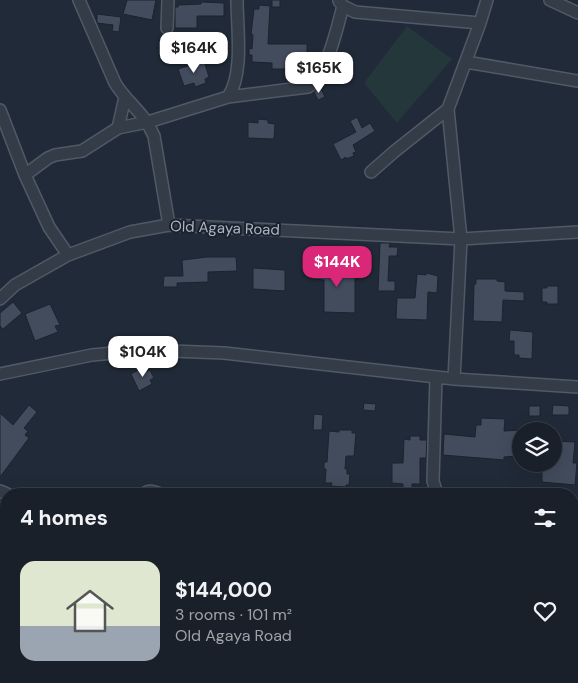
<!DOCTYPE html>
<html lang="en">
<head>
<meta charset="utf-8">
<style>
	body { margin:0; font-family:"DM Sans",sans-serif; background:#262d36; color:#f1f3f6; height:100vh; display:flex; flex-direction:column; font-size:19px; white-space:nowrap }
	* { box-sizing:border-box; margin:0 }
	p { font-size:16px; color:#9fa3a8 }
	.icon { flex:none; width:28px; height:28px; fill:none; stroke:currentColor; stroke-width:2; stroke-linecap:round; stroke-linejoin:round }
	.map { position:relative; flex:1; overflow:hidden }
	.panel { position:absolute; left:0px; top:488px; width:579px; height:196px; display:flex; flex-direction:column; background:#19202a; border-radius:20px 20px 0 0; box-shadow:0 5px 20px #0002,0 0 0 1px #373e47 }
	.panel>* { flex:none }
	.controls { position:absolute; left:512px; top:422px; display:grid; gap:10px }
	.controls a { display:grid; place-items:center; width:50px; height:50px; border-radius:50%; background:#19202a; box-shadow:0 5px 20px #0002,0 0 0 1px #373e47; font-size:25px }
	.price { position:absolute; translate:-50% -42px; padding:0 11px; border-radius:10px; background:#fff; color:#222; font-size:16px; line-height:32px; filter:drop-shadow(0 1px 2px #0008) }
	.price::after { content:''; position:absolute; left:50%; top:30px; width:15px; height:11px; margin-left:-8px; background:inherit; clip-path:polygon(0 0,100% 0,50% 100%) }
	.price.active { background:#db2777; color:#fff }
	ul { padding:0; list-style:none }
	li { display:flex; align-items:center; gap:15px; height:125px; padding:0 20px }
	li span { display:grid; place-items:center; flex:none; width:140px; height:100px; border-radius:15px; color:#555 }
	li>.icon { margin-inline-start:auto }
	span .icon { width:60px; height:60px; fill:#fffc; stroke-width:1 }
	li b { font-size:21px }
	h2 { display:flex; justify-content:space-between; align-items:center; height:60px; padding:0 20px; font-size:21px }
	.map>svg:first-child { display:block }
</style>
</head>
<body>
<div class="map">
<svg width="578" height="683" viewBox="0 0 578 683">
	<rect width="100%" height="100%" fill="#212a38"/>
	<path fill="#24373a" d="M407,26L452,59L397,123L364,83Z"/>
	<path fill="#424c5d" stroke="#1c232f" d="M127,0H156L152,20L123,14Z
		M272,0H280V7H272Z
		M201,2L224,3V16H197V28H175V7H178V5L201,4Z
		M259,5L270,6L268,44H307V69H272V63L252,62V55H249V48L252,49L253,35L251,34L254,9H259Z
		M97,14L121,17L119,32L112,31L113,25L97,23Z
		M204,61L209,77L205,79L206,83L195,87L194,83L184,86L178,69Z
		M320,86L325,97L318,100L314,92Z
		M357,117L362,128L370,123L375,131L353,145L356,152L353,153L354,156L346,159V157L341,160L333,144L356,132L350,121Z
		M258,119L268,120V123L275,124L274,139L248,138V122L258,123Z
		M380,243H390L389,247H398L397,256H389V261L388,281H395V291H378Z
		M207,257H236L237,271L208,272V282L177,283V287H163L164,276H183L182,260Z
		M312,266H321V268L350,267V270H355V313L324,312V280L312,279Z
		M253,268L285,270V291L253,289Z
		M426,273L438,276L437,293L428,292L427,320L396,319L397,298H415L417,274L426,275Z
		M476,279H497V281L505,282V291L524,292V301L503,300L502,322L473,321L474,284H476Z
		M547,286H558V304H547V302H542V288H547Z
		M13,302L22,313L3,329L0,326V313Z
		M50,304L60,325L55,326L58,332L35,341L25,314Z
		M510,330L533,332L532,359L519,358V355H514V341H509Z
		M144,367L147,371L150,370L154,378L150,380L152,384L139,391L131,374Z
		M364,403L376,404L375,411L363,410Z
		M29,405L37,412L24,428L28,431L25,435L29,438L0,477V413L13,425Z
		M553,405L569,406V415H552Z
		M529,406H540V416H529Z
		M314,414L323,415L322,430H313Z
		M481,418L505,419L504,431L521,430V454H519V456L504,457V460L443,455L444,434L475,437L476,425H481Z
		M339,430H352V433H356L354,456H346L345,469H347V474H350L349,485H346V487L331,486L332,483H325L326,469H324V462H327L329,431L339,432Z
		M410,436H420V440H427L426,458H420V484H412V488H403V484L392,483V463H403L404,439L410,440Z
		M554,441L575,442L573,463H577L575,485L542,482V464H554Z"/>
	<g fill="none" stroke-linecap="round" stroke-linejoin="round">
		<defs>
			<path id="minor" d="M79,0L115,83C127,103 144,112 154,136L169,225
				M550,0L578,13
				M339,1L343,6L355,12L480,23
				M167,28L168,0
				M466,62L578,81
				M228,97L308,87C327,75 337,28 343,6
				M0,110L25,175L49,227L68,255
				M118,128L125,97
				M371,172L395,151L448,109
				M25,175L48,158L55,155L82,151L118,128L148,122L228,97C244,74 237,27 237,0
				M0,299L15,285L68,255L130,232L169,225L461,239L578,232
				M0,374L92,355L146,350L224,353L454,379L578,387
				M436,377L433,481L437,494
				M454,379L461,239L448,109L480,23L487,0
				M0,491L7,494
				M144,494C149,489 155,492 161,494
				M572,550L578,557
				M572,593L578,584
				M572,636L578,637
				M534,678L535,683
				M0,681L28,683
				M327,683L330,678"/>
		</defs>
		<use href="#minor" stroke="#515966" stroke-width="14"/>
		<use href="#minor" stroke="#343c48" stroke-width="11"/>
	</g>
	<g text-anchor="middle" stroke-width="4" stroke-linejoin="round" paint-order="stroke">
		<g font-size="15" fill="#aeb6c5" stroke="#1a212d">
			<text transform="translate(225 228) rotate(2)" y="5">Old Agaya Road</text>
		</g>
	</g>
</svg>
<div class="controls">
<a><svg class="icon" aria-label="layers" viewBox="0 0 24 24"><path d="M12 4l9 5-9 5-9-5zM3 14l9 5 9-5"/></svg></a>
</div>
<b class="price" style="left:194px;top:74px">$164K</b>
<b class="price" style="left:319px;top:94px">$165K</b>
<b class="price active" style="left:337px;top:288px">$144K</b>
<b class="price" style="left:143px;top:378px">$104K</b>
<section class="panel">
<h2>4 homes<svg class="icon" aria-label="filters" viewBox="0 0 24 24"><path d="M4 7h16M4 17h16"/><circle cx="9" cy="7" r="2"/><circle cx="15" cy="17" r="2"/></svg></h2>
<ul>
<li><span style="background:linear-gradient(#dfe7d0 65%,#9aa5b1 0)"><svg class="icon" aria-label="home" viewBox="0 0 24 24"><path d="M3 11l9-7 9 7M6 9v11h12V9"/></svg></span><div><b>$144,000</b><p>3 rooms · 101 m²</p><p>Old Agaya Road</p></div><svg class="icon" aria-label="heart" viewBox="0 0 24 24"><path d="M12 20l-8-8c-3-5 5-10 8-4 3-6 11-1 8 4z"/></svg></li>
</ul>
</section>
</div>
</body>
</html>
